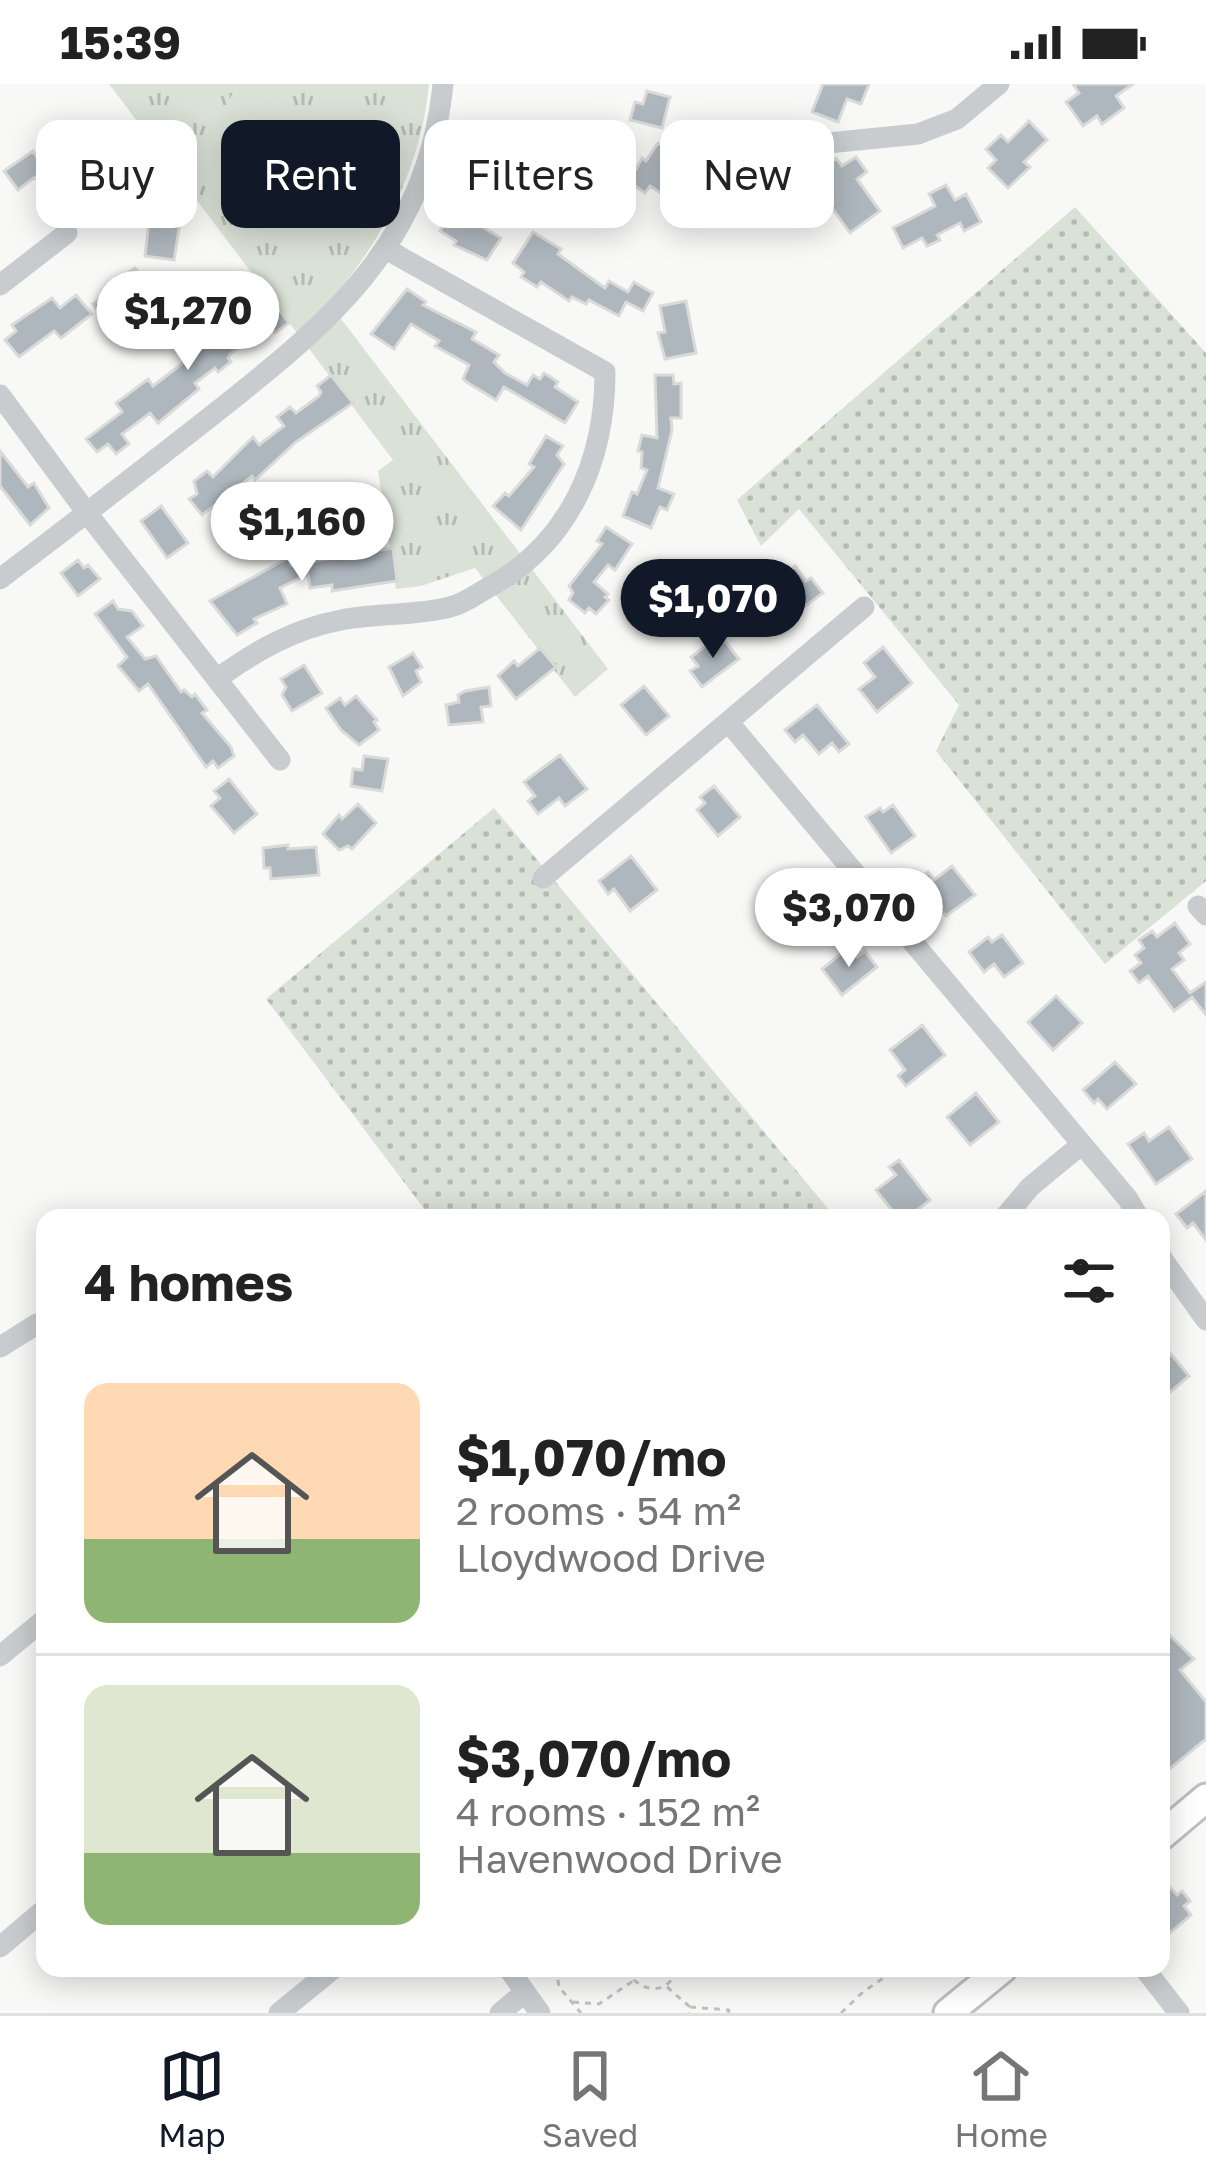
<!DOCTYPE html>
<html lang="en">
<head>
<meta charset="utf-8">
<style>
	body { margin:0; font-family:"Golos Text",sans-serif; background:#f6f6f6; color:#222; height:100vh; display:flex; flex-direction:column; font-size:45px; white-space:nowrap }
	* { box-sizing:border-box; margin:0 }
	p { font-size:39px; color:#767676 }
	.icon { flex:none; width:66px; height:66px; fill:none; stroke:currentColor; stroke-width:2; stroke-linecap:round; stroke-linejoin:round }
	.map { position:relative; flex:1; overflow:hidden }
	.side { position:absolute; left:36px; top:1125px; width:1134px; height:768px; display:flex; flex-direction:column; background:#fff; border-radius:24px; box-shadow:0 6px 30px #0003 }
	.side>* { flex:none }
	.guide { position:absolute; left:36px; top:36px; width:1134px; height:108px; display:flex; gap:24px }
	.price { position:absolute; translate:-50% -102px; padding:0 27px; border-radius:42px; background:#fff; color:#222; font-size:39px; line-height:78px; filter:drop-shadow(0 3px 6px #0008) }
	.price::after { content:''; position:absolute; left:50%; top:72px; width:36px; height:27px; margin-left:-18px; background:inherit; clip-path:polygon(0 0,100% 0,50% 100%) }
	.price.current { background:#111827; color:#fff }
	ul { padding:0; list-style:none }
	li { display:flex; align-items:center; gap:36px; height:300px; padding:0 48px }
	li+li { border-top:3px solid #e0e0e0 }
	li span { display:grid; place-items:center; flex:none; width:336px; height:240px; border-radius:24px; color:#555 }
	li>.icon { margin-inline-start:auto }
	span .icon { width:144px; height:144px; fill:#fffc; stroke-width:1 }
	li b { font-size:51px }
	h2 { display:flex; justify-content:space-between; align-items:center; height:144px; padding:0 48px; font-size:51px }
	.chip { padding:0 42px; border-radius:24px; background:#fff; box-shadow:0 6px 30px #0003; font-size:42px; line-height:108px }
	.chip.current { background:#111827; color:#fff }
	.status { display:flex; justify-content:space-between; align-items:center; height:84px; padding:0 60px; background:#fff; direction:ltr }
	.status svg { height:33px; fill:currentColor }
	.tab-bar { display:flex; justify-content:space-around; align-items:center; height:168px; border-top:3px solid #e0e0e0; background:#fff; font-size:33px; color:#767676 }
	.tab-bar a { display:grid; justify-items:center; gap:6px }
	.tab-bar .current { color:#111827 }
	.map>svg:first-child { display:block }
</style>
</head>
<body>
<div class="status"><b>15:39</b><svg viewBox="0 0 49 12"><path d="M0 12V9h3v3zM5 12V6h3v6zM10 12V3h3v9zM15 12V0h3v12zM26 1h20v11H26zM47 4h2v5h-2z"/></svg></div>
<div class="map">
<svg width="1206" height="1929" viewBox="0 0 1206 1929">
	<defs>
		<pattern id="grass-dots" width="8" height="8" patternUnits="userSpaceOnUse" patternTransform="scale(3)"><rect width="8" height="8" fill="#dae1d6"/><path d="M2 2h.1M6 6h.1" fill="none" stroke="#b4bbb3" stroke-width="1.8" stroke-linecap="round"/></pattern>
		<pattern id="park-tufts" width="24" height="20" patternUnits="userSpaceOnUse" patternTransform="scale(3)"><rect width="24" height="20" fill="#dae1d6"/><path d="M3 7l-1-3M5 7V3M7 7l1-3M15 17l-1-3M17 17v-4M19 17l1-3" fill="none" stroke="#b4bbb3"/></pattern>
	</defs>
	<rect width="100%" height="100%" fill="#f8f9f6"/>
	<path fill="url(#grass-dots)" d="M1075,123L1206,269V797L1105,880L936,667L959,621L799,425L761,462L737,416Z
		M494,724L836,1134H431L266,915Z"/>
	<path fill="url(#park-tufts)" d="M109,0H429C421,84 383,155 329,219L608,585L575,613L475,484L421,502L396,505L378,387L393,376Z"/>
	<path fill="#dae1d6" d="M238,0H252L370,67L323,150L194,78Z"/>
	<path fill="#aeb7bd" stroke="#dadad8" stroke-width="3" d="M823,0H869L861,20L847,15L838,38L812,28Z
		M1073,0H1133L1116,12L1124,24L1102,40L1097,32L1083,42L1066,18L1079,9Z
		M647,7L670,13L662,44L630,36L635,18L643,20Z
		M1029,37L1047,56L1024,78L1030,83L1008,104L988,84L996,76L986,65L1001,51L1008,58Z
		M558,58L575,60L574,67L603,69L600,96L555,91Z
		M658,59L685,77L662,110L650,102L645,109L629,98L642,74L646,77Z
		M33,67L41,78L51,73L61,87L43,103L35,93L18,106L4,87Z
		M126,68L163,104L144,125L130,113L126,117L107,97L125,79Z
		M856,73L867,88L857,95L880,127L850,149L810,93L836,74L842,82Z
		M488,74L504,76L503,85L508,86L501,109H469L472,81L482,82Z
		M764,82L779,109L757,121L742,94Z
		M946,101L955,116L966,110L981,138L964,147L960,139L937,151L940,156L927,162L922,154L903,164L893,144L935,122L929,110Z
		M453,125L501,154L487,176L454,161L456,157L440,147Z
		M150,128L181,132L174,176L145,172Z
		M533,148L561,165L558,170L605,204L609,197L628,208L634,198L653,209L643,227L626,218L619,232L589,216L586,220L572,213L569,217L541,198L537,203L521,193L524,188L513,179Z
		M135,184L146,198L138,204L148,217L110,243L93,220L116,203L113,199Z
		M407,205L426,218L423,221L476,248L472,255L499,271L494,278L505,289L527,301L533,291L540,295L544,289L558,298L555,303L578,318L565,339L504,303L496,316L468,299L463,295L469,281L435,262L439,257L411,240L394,265L371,250Z
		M268,210L289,239L275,249L271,243L266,245L231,269L228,274L231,278L218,288L215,284L195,299L199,305L158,339L150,329L122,350L129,360L116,370L108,360L97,368L86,355L122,328L116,319L148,295L153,302L201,265L192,254L206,244L210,250Z
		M76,211L92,230L61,254L54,247L19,273L5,256L16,247L12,241L52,214L60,224Z
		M686,217L696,269L665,275L658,249L665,248L660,222Z
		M331,291L353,319L296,358L255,396L252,392L202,431L189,415L197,410L194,397L207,387L213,393L253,353L259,361L284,342L277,333L290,323L296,329L319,312L321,308L317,302Z
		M655,291H673L674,300L681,299V334H671L672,346L658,404L674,410L667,426L660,423L651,444L623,432L632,408L637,410L647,386L641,384L642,368L638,367L642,351L657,354Z
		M546,352L563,362L557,371L564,380L521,446L493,422L505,409L509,412L534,383L529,380Z
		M0,367L28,403L34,399L49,424L30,441L0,402Z
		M161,422L188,459L167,474L141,437Z
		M606,443L632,460L615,486L608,481L594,498L608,510L605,513L609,516L596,530L589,524L585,529L569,516L573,509L569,502L602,460L597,457Z
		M393,464L397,497L332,507V501L310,504L308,490L280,504L287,520L254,535L257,539L237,551L210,517L288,474L291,481Z
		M78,476L84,484L88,481L100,495L78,512L61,489Z
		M795,482L806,497L811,494L823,509L785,537L762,506Z
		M113,517L118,525L132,527L143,542L127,553L145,575L156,572L181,608L184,606L192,613L195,610L207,626L202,629L231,663L234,672L218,684L213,677L206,683L148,600L139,607L118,582L127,573L95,530Z
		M720,551L739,575L702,603L690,587L698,582L691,573Z
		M883,563L912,599L877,628L859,605L875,593L864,579Z
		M540,564L556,583L516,615L498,592L514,577L518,582Z
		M413,569L422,583L416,587L421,598L403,612L389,583Z
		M304,581L322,609L292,627L282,611L286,603L281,595Z
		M644,602L669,632L646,651L621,621Z
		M489,603L491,622L481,623L483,638L449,641L446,621L459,618L458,611L465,607Z
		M356,612L377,636L374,638L379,646L359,661L341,646L326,624L340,614L345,621Z
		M817,621L849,660L839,668L832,659L819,670L803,651L795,658L785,646Z
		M560,671L587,705L565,722L559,714L538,730L528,717L535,712L524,698Z
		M364,672L388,675L382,707L351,702L353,685L362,686Z
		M229,695L257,730L234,749L211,722L220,714L214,707Z
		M714,702L740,733L718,752L697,726L705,719L700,713Z
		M358,720L376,739L352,765L348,762L339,766L323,750L339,731L342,735Z
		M893,721L915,752L891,769L866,733L880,724L883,728Z
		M288,761V765L316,763L319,791L271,795L270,784H264L263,764Z
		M631,772L657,806L630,827L614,805L608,810L599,797Z
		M952,782L975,811L946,832L934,818L929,822L913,801L928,788L934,796Z
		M799,786L823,817L799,835L775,805Z
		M1175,839L1190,860L1179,869L1184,876L1172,885L1190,909L1206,898V931L1192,913L1174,927L1148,892L1139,899L1130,887L1141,879L1135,871L1144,864L1139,856L1152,847L1157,853Z
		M1002,851L1023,879L1004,893L994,880L984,888L969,868L988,853L992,858Z
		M849,863L857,873L865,867L877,883L842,911L822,885Z
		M1056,912L1082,939L1053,966L1028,938Z
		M922,941L945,971L906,1002L898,992L905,986L890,966Z
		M1115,978L1136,1000L1107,1025L1098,1015L1094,1019L1083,1006Z
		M976,1009L999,1038L970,1061L947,1033Z
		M1169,1043L1192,1075L1156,1100L1128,1060L1144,1049L1149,1057Z
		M899,1076L930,1116L907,1134H880L891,1125L876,1106L896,1091L889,1083Z
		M1206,1107V1156L1193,1139L1187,1144L1176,1130Z
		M1161,1258L1189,1292L1161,1316Z
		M1161,1543L1194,1575L1180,1586L1206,1618V1655L1167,1687L1161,1680Z
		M1161,1793L1177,1811L1182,1807L1190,1817L1184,1822L1191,1831L1170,1849L1161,1839Z"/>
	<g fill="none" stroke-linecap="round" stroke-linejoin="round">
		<defs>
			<path id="major" d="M1161,1752L1206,1714
				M948,1929L1003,1884"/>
		</defs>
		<use href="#major" stroke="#bbbfc3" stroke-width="33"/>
		<path stroke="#bfc2c4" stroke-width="3" stroke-dasharray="6 6" stroke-linecap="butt" d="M556,1884L559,1903L581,1929
			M631,1884L634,1896C651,1911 672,1906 676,1884
			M667,1903L690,1923L689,1929
			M573,1918L599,1920L633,1897
			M690,1923L729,1926L728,1929
			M841,1929L863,1908L898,1884"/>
		<path stroke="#c8cccf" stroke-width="21" d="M782,90L798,62L918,50L957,35L999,0
			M0,201L67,149
			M0,311L87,429L280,676
			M0,495C66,445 131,395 196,344C319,247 426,168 443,0
			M218,594C257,566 294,545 341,536C377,529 415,532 450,523C464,520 478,509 491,502C570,458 605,377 605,288L386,165
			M730,640L1128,1115L1139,1134
			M543,794L864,523
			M1198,822L1206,831
			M1004,1134L1030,1103L1082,1060
			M1161,1173L1206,1236
			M0,1263L37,1240L45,1239
			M0,1572L45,1535
			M0,1863L45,1825
			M508,1884L540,1929
			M1144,1884L1179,1929
			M279,1929L334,1884
			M500,1929L524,1909"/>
		<use href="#major" stroke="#fff" stroke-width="27"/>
	</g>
</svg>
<b class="price" style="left:188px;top:289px">$1,270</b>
<b class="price" style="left:302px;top:500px">$1,160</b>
<b class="price current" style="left:713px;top:577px">$1,070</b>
<b class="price" style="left:849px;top:886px">$3,070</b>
<div class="guide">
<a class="chip">Buy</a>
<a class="chip current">Rent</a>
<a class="chip">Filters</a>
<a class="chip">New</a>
</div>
<section class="side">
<h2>4 homes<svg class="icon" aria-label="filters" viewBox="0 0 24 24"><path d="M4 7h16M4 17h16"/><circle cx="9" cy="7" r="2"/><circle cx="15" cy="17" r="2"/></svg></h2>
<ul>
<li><span style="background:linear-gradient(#ffd9b3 65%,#8fb573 0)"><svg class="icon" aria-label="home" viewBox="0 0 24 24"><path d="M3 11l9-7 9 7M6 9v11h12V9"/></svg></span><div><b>$1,070/mo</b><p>2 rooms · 54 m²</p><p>Lloydwood Drive</p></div></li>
<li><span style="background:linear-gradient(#dfe7d0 70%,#8fb573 0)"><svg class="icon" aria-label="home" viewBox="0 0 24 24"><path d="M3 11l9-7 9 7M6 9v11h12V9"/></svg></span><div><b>$3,070/mo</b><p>4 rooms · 152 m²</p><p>Havenwood Drive</p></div></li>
</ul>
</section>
</div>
<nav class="tab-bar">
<a class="current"><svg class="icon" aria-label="map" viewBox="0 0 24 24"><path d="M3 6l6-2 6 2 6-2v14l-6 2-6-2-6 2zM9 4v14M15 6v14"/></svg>Map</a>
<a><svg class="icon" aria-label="saved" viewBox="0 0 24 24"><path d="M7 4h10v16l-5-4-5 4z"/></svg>Saved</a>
<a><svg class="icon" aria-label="home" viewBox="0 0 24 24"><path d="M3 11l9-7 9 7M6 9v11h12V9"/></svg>Home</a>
</nav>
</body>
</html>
